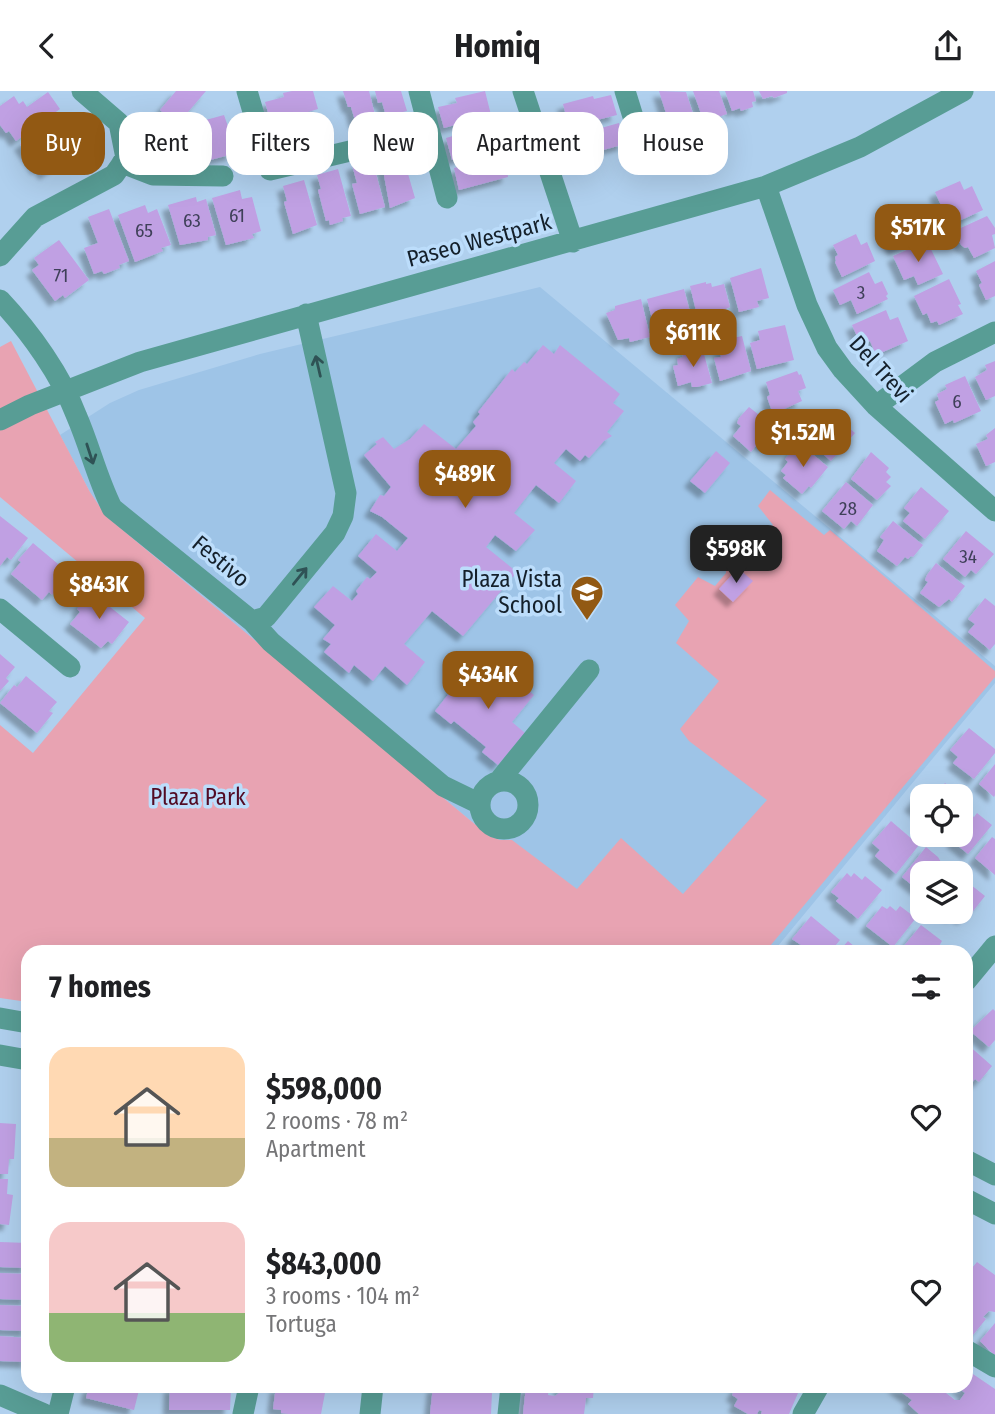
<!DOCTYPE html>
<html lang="en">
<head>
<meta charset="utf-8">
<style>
	body { margin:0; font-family:"Fira Sans Condensed",sans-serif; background:#f6f6f6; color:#202124; height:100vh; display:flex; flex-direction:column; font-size:26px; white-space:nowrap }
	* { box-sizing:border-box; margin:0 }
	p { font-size:23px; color:#757577 }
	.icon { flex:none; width:38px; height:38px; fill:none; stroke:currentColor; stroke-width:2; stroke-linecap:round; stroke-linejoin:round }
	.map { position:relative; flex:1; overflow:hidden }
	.details { position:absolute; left:21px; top:854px; width:952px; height:448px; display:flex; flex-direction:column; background:#fff; border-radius:21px; box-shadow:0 7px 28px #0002 }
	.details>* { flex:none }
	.top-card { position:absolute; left:21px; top:21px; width:954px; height:63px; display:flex; gap:14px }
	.controls { position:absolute; left:910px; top:693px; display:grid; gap:14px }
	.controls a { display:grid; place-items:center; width:63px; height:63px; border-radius:14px; background:#fff; box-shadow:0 7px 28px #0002; font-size:35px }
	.price { position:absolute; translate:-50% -60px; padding:0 16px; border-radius:14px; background:#925913; color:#fff; font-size:23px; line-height:46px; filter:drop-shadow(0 2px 4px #0008) }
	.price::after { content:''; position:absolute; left:50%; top:42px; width:21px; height:16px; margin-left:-10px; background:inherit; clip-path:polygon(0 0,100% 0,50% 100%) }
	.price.active { background:#222; color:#fff }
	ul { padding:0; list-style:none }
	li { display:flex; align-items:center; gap:21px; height:175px; padding:0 28px }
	li span { display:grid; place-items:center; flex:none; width:196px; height:140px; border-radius:21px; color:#555 }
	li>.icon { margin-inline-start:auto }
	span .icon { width:84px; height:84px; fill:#fffc; stroke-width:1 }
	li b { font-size:30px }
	h2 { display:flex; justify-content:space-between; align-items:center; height:84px; padding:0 28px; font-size:30px }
	.chip { padding:0 24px; border-radius:21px; background:#fff; box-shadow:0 7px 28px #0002; font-size:24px; line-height:63px }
	.chip.active { background:#925913; color:#fff }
	header { display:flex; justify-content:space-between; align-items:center; height:91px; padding:0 28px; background:#fff; font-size:32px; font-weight:700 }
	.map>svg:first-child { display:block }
</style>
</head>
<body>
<header><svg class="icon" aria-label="back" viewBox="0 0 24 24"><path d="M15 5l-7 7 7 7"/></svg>Homiq<svg class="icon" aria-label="share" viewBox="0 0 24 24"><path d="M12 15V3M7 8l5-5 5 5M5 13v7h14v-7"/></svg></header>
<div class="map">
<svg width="995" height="1323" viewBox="0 0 995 1323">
	<defs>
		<filter id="shadow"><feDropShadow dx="-6" dy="6" stdDeviation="2" flood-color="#0004"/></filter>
	</defs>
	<rect width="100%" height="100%" fill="#b0d0ee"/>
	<path fill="#9ec4e7" d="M540,196L995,575V592L773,861H660L500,749L489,745L106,425L90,401L60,344L110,312L139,299L260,263Z"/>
	<path fill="#e8a3b2" d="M11,250L90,401L106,425L489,745L500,749H512L577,798L621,747L683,803L767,709L689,650L680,638L719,590L676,552L689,530L675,514L698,486L715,495L726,482V475L715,464L739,436L757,447L773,434L758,415L770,399L824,444L830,439L995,580V586L765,861H28V911L0,907V634L33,662L145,527L0,406V256Z"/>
	<path fill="#c0a0e3" filter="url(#shadow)" d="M176,0H206L177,34L160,19Z
		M292,0H313L318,18L271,32L265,11L284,6L283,2Z
		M343,0H369L376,28L356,33L351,16H348Z
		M375,0H401L407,20L386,25L382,11L378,12Z
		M485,0L491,24L444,37L438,16L457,12L455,7Z
		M659,0L686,1L696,32L692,33L694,37L681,41L680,38L672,41Z
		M693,0H719L727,23L704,31Z
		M725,0H753L756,10L752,11L753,16L741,20L740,17L732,20Z
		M759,0H787V2L774,7L772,5L763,8Z
		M48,1L60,18L16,50L9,40L6,42L0,34V15L14,5L19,13L23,10L27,16Z
		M611,4L617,24L569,36L563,13L593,5L594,8Z
		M224,24L234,53L231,54L233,63L195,73L193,64L188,65L180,36Z
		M323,24L327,48L278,61L273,41Z
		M61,25L77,49L70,54L76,62L45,83L40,76L37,78L20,53Z
		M492,31L493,34L497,33L500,56L452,69L446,47L463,42L462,40Z
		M619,32L625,53L578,66L575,58L572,59L568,46L574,45L573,42L600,33L601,37Z
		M505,60L508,86L459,99L454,77L473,72L472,69Z
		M402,62L415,107L390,117L381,68Z
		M372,68L385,116L360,123L352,93L357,92L352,74Z
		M338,78L351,125L342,127L343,130L330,134L329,129L326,130L318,99L321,98L317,84Z
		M304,89L317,134L293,143L284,111L287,110L283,95Z
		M960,90L964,99L972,95L983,119L950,134L935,101Z
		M240,99L242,108L252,106L261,140L252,143L254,147L226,154L212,107Z
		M196,106L197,111L206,108L216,144L208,146V149L180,154L168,114Z
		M145,114L148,122L157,118L171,154L161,157L163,160L135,171L118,124Z
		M909,114L914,126L919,124L922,128L929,141L894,159L884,140L891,137L886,126Z
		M109,118L129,170L119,174L120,177L104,183L102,180L94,183L84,157L98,152L88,126Z
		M987,125L995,137V143L992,144L995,157L974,167L968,156L965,157L961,154L954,140Z
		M856,143L861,154L867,151L875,170L842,186L835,171L836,170L835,166L838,164L833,154Z
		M59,149L89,189L65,207L63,204L55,210L32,179L39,174L34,167Z
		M927,150L943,183L918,194L914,185L904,189L893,165Z
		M995,170V205L986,209L979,194L982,192L976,180Z
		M761,177L769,207L757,210L759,216L739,221L730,187Z
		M869,181L875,193L882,190L888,203L886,205L888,208L857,223L851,209L840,214L833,199Z
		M949,188L961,213L958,214L963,223L939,234L937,230L931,232L927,222L923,224L914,205Z
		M706,191V193L711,192L712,196L724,193L730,216L719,221L720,227L699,232L690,195Z
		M684,198L691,225L680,228L683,238L656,244L647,208Z
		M641,208L650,246L630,251L629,247L618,249L606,222L615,219V215Z
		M886,219L890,229L898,226L908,250L876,264L870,250L861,254L852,234Z
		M785,234L794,269L757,278L750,252L760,249L758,240Z
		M742,245L751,280L720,290L714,267L721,266L719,258L726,257L724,249Z
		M543,254L554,263L560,254L620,303L613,312L624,320L607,341L612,345L604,350L589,367L585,364L580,370L566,358L554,372L576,390L559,412L536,394L514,422L535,439L516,460L495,444L486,456L517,481L463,545L432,520L404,553L425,571L407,594L385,575L373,590L354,574L349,582L324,561L331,553L323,548L335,534L314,516L333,495L352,510L358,503L356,500L367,486L370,488L377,481L358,465L376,443L397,460L408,447L382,426L370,420L380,404L384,405L391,396L364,364L377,353L375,351L383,346L394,358L410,348L424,333L456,358L476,335L473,331L480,323L478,321L512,278L515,281L524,271L527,273Z
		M702,256L712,292L697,296H692L691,291L678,295L673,275L678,274L677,268L683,266L682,261Z
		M995,270V305L986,309L975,286L987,279L985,274Z
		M797,280L799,284L801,283L806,297L798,300L802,310L773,323L767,306L770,304L766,291Z
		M965,285L981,320L954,332L953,329L945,333L935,311L939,309L937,303L947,298L945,294Z
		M749,316L777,338L765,355L759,351L751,361L733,345L741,335L737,332L739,327Z
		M827,318L855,342L831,370L810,352L817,344L810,338Z
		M995,337V371L986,375L976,353L988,348L986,344Z
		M799,352L828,376L811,397L809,395L802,403L783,387L786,384L781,380L788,371L785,368Z
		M716,360L730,372L705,402L690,390Z
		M871,361L889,377L886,381L891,386L886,391L891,395L877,409L851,388Z
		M846,391L873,414L857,435L851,430L844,438L822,420Z
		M921,396L949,420L925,448L903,430L910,422L904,417Z
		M0,425L28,447L11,469L7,466L0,475Z
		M893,430L923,454L913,466L911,465L908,468L905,466L897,475L877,460L884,449L880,446Z
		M966,440L994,463L976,483L971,479L965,486L943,468Z
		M33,452L70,483L52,504L49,501L42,509L11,483L21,471L18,469Z
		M936,472L965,495L952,511L949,508L939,516L920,502L928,491L925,489L927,484Z
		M738,477L753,490L733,511L719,498Z
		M91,501L129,531L112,553L108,550L101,557L70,533L80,521L77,518Z
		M985,507L995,515V553L990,559L968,541L975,533L968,528Z
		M0,563L15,576L6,587L9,590L0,600Z
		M498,575L534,604L512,631L525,642L498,674L482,661L486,656L454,630L451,633L435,620L466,581L482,594Z
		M26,585L57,611L49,620L53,622L37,642L0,612L14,594L17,596Z
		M969,637L995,658V662L974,688L953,672L958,666L950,659Z
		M995,673V704L994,706L979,693Z
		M945,692L956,702L955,704L957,705H922V724L910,714L926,694L930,697L934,693L940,699Z
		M968,721L974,726L977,722L992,734L968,763L952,750L956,746L954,744H961V723L964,726Z
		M891,730L919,754L896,783L875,765L880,759L872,752Z
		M992,746L995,748V784L975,767Z
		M926,756L938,766L941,771L938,775L947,782H922V793L918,799L902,786Z
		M847,782L851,786L854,782L862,789L865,785L882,799L858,828L836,810L839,807L831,801Z
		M961,786L985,805L970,824L968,822L963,828L955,822L952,826L945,821H961Z
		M882,815L887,818L890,815L896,820L900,815L916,827L893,856L866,835Z
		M811,825L840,849L830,861H796L801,854L792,848Z
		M921,834L942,850L938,857L943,861H899Z
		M848,850L861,861H838Z
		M993,918L995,920V949L989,956L970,940Z
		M966,952L992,975L979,991L975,988L968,996L966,994Z
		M0,1032L16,1033L14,1068H9L8,1083H0Z
		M0,1088H8L7,1103L13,1104L9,1134L0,1133Z
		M0,1151L28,1152V1177L0,1176Z
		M977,1171L995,1184V1221L989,1220L983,1226L986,1228L973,1244L966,1238V1184Z
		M0,1182L28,1183V1209L0,1208Z
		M0,1214L28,1215V1240L0,1239Z
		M995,1232V1265L980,1250Z
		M0,1245L28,1247V1271L0,1270Z
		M967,1279L995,1298V1323H919L908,1313L912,1309L893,1295H937L955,1309H960L965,1302L956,1295H966Z
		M89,1295H140L134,1319L86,1307Z
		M170,1295L231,1297L230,1319H169Z
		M276,1295L325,1302L321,1323H288L281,1322V1319L273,1318Z
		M433,1295L456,1297V1295H474L483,1297V1300L492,1301L491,1323H430Z
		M526,1295L549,1297L548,1304L555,1305L559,1302L560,1295H594L593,1307H586L584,1323H523Z
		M737,1295H801L789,1323H761L762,1320L759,1319L757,1323H748L734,1315L738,1308L732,1304Z"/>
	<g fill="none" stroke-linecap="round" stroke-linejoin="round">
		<path stroke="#589d95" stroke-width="21" d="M247,0L270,79L430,41
			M419,0L447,107
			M523,0L573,151
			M625,0L639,45
			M122,72L153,84L223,85
			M766,95L807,214L827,257L843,279L876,315L995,420
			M0,165L35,126L114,84L126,67L119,32L82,0
			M0,209C31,242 61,284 77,326C90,356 97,387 112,417L252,530L271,551L443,695L480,713
			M876,315L935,271L995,241
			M0,329L30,314L140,271L766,95L860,56L963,0
			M0,518L70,576
			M252,530L266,526L335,442L343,425L346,402L306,223
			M480 714a24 24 0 1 1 48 0a24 24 0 1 1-48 0Z
			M498,691L589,579
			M966,890L995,855
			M0,927L28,932
			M0,964L28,969
			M966,1069L995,1084
			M966,1108L995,1123
			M966,1259L995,1276
			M0,1304L44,1323
			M58,1323L65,1295
			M243,1323L249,1295
			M370,1323L373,1295
			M508,1323L511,1295
			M803,1323L819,1295"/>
	</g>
	<defs><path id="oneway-shaft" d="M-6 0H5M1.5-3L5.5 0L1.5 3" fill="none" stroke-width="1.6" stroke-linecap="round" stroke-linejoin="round" transform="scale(1.75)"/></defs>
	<g stroke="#2f5255">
		<use href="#oneway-shaft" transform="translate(318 275) rotate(-103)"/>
		<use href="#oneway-shaft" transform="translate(90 363) rotate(72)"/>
		<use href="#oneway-shaft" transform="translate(300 485) rotate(-51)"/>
	</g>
	<defs>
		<symbol id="school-pin" viewBox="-11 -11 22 30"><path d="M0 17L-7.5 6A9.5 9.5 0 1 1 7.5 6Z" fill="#925913" stroke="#bcddfb"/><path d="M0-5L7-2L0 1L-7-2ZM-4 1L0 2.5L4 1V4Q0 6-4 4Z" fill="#fff"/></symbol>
	</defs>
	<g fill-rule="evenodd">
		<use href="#school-pin" x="568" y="482" width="38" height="52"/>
	</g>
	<g text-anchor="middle" stroke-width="7" stroke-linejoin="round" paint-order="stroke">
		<g font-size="19" fill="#3f4059">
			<text x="237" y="131">61</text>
			<text x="192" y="136">63</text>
			<text x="144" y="146">65</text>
			<text x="61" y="191">71</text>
			<text x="861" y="208">3</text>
			<text x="957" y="317">6</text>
			<text x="848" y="424">28</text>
			<text x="968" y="472">34</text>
		</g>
		<g font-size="23" fill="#14202b" stroke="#bcddfb">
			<text transform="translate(479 149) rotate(-15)" y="8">Paseo Westpark</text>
			<text transform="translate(881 278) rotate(48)" y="8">Del Trevi</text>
			<text transform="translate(221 470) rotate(40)" y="8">Festivo</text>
		</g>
		<g font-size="23" fill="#14202b" stroke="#bcddfb" text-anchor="end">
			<text x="562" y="496">Plaza Vista<tspan x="562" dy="26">School</tspan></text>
		</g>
		<g font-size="23" fill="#520b24" stroke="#bcddfb">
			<text x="198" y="714">Plaza Park</text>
		</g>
	</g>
</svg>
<div class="controls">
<a><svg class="icon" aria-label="locate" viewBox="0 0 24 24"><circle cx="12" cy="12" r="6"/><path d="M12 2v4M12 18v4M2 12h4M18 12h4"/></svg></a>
<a><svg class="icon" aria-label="layers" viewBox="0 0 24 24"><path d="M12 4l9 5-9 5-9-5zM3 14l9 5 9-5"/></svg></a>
</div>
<b class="price" style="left:918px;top:173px">$517K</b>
<b class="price" style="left:693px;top:278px">$611K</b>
<b class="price" style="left:803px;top:378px">$1.52M</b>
<b class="price" style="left:465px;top:419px">$489K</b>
<b class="price active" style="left:736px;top:494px">$598K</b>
<b class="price" style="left:99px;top:530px">$843K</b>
<b class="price" style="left:488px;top:620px">$434K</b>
<div class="top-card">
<a class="chip active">Buy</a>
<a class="chip">Rent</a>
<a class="chip">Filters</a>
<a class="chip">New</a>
<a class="chip">Apartment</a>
<a class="chip">House</a>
</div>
<section class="details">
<h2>7 homes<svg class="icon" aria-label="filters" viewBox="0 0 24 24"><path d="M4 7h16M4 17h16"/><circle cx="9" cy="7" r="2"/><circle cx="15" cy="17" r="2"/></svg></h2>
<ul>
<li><span style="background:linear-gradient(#ffd9b3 65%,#c2b280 0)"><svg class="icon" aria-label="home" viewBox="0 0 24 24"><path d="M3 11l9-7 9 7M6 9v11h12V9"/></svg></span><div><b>$598,000</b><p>2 rooms · 78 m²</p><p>Apartment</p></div><svg class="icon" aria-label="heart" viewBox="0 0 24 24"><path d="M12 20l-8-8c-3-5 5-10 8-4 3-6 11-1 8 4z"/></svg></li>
<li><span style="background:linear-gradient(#f6c9c9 65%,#8fb573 0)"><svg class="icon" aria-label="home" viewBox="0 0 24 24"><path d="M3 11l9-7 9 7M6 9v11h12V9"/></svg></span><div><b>$843,000</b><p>3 rooms · 104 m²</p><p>Tortuga</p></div><svg class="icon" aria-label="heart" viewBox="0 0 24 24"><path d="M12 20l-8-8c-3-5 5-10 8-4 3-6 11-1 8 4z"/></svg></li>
</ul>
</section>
</div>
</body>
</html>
